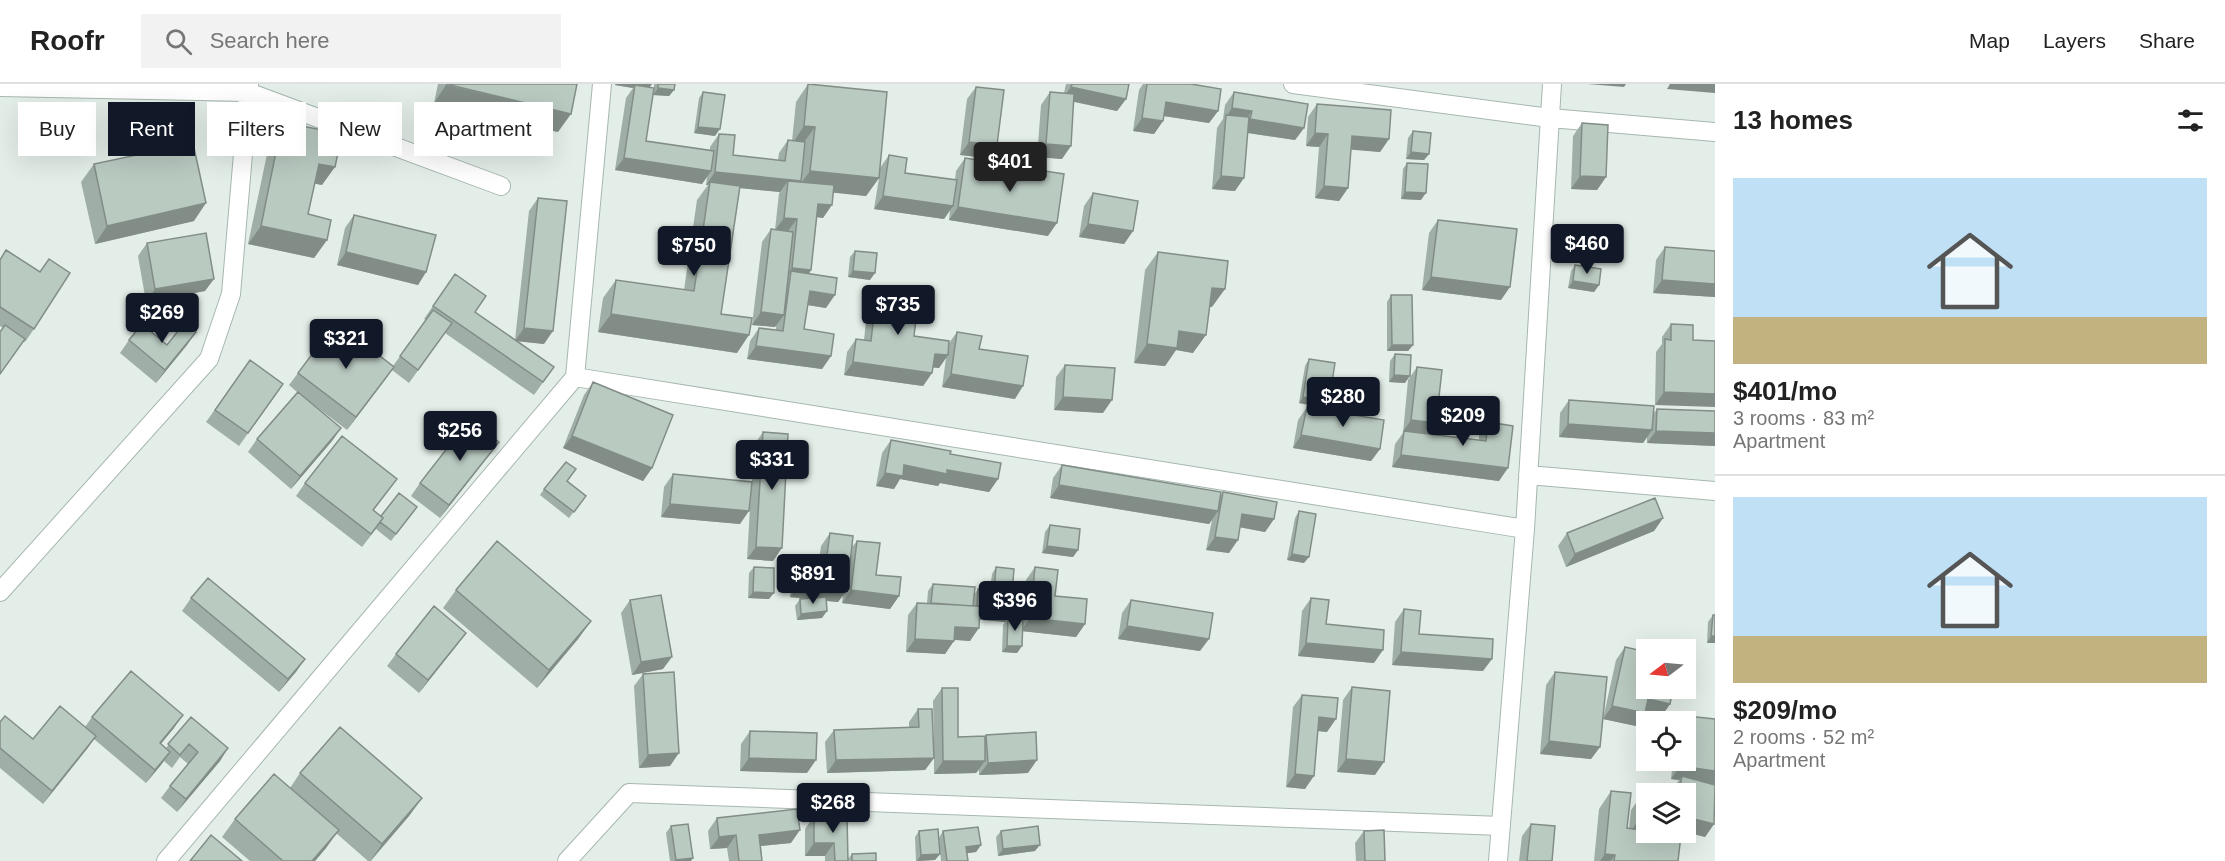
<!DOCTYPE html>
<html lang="en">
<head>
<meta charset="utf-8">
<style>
	body { margin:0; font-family:Helvetica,sans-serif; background:#f2f2f2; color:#222; height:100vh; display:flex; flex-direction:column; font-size:22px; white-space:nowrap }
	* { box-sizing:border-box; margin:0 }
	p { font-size:20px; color:#767676 }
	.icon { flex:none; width:33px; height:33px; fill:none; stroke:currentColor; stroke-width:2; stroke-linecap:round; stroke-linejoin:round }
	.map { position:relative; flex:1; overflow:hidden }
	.details { display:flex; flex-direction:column; background:#fff; width:510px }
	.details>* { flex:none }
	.top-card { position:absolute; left:18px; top:18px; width:570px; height:54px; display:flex; gap:12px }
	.needle { width:39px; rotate:254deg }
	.controls { position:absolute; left:1636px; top:555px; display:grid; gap:12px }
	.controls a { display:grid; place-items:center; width:60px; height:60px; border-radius:0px; background:#fff; box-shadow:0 6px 24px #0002; font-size:30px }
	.price { position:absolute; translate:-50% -51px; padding:0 14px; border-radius:6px; background:#111827; color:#fff; font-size:20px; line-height:39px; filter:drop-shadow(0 2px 3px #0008) }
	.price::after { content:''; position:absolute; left:50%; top:36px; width:18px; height:14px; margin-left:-9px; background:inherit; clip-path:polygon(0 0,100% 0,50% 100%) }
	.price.active { background:#222; color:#fff }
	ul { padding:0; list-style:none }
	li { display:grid; align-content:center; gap:12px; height:318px; padding:0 18px }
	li+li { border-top:2px solid #e0e0e0 }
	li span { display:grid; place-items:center; height:186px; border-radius:0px; color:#555 }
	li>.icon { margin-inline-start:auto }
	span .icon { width:108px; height:108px; fill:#fffc; stroke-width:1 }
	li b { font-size:26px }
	h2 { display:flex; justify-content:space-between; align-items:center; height:72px; padding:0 18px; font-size:26px }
	.chip { padding:0 21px; border-radius:0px; background:#fff; box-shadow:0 6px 24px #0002; font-size:21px; line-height:54px }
	.chip.active { background:#111827; color:#fff }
	header { display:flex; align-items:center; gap:36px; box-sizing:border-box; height:84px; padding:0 30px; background:#fff; border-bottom:2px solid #e0e0e0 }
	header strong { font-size:28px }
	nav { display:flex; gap:33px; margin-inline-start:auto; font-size:21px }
	.search { width:420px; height:54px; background:#f2f2f2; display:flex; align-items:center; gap:15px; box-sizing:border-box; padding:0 21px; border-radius:0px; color:#767676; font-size:22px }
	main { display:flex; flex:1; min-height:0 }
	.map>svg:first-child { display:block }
</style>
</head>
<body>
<header>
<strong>Roofr</strong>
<div class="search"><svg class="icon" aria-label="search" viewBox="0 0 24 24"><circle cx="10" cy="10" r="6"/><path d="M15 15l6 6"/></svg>Search here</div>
<nav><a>Map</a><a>Layers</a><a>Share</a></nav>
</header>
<main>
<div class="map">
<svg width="1715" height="777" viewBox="0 0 1715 777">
	<rect width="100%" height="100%" fill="#e4eee8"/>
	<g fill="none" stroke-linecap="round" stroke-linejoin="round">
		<defs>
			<path id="minor" d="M602,0L575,293L1525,445
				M1293,0L1550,34L1715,48
				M0,3L248,8L501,102
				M1528,391L1715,407
				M0,508L209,275L231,210L249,0
				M166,777L575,293
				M567,777L629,709L1501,742
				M1498,777L1525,445L1552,0"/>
		</defs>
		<use href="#minor" stroke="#a6b7af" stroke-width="20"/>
		<use href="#minor" stroke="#fff" stroke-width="18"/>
	</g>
	<path fill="#9faea6" d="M438,0H577L558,48L434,19Z
		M615,0H652L649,3L654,4V0H675L674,6L669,12L653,11L646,57L710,66V63L719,50L733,71L778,76L779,69L788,56L792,57L796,18L808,0L880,84L889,71L905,89L955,96L956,87L965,74L994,89L1039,96L1045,87L1048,152L949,136L950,126L944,135L874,125L879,94L866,112L833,108L823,134L817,133L811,186L809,190L826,224L808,221L804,245L831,272L822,285L747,275L750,257L759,244L776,246V241L775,243L752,241L762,158L771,145L775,146L779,109L780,108L740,104L721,230L737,269L598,248L603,214L616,196L684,206L697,116L708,101H706L707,93L702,100L615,86L626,14L633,4L615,1Z
		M1066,0H1129L1126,15L1117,27L1074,18L1062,75L1037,73L1041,21L1050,8L1064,9Z
		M1143,0H1191L1218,27L1209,39L1164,32L1163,37L1154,50L1133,47L1139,6Z
		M976,3L988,74L960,71L967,15Z
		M703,8L715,52L694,49L699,14Z
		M1234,8L1304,44L1295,56L1247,49L1235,107L1212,105L1217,44L1223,35L1225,21Z
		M1317,20L1389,55L1380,68L1351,65L1348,104L1339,117L1315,114L1319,63L1306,62L1308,33Z
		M282,38L322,101L314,99L308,130L327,156L314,174L248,160L270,56Z
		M1582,39L1606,93L1597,106L1571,105L1573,52Z
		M1413,47L1429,70L1424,76L1406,75L1408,54Z
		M1407,79L1421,116L1401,115L1403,85Z
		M94,80L194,137L95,160L81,98Z
		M1093,109L1133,147L1124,160L1079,153L1084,122Z
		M538,114L544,260L518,257L554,283L534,311L445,249L409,299L392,286L347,346L305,314L341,344L332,357L291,405L248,368L257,355L297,308L289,301L298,289L393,282L426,236L424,235L455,190L475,228L515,256L529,127Z
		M354,131L426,188L418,201L337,181L345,144Z
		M1438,136L1501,216L1422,206L1429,149Z
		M147,159L205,207L146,218L138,172Z
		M1665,163L1715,167V213L1653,209L1656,176Z
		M855,167L870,196L848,193L850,173Z
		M1158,168L1212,223H1209L1193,269L1176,266L1165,282L1134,279L1145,186Z
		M0,175L40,188L49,175L34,245L25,258L0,242Z
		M1575,181L1599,201L1594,208L1568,204L1571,187Z
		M877,206L914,252L949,259L957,248L979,265L1015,315L942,303L946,274L939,284L933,283L932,289L923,302L844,291L847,268L856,255L864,256L868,218Z
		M1391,211L1413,261L1408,267H1387V218Z
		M1671,240L1693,256L1715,257L1655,321L1656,268L1662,260V253Z
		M196,248L187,261L156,299L120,269L129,256L167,261Z
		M1395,270L1405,299L1389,298L1390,277Z
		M1309,275L1324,324L1299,319L1305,282Z
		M250,276L283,300L239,362L206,338Z
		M1065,281L1103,329L1054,326L1056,293Z
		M1417,283L1436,339L1429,350L1479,356V351L1488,338L1499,397L1392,383L1395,360L1403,349L1408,296Z
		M593,298L652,384L643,397L563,364L584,311Z
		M1569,316L1653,330L1657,325L1715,327V362L1647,359V353L1643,359L1559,353L1560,329Z
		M1307,323L1380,365L1371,377L1293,364L1298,336Z
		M763,348L773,477L747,475L751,406L740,440L661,433L664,403L673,390L752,398L754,361Z
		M891,356L950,370L998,395L989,408L940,399L938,402L900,395L894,405L876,402L882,369Z
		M499,358L440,434L411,412L420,399Z
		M1062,381L1220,413L1223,408L1274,435L1265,448L1240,443L1229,469L1206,466L1212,436L1209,440L1050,414L1053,394Z
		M397,395L374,426L381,432L417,423L391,457L376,445L362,463L296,412L305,399Z
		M544,405L586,412L569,434L540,411Z
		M1299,427L1304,479L1287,476L1295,434Z
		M1663,434L1654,447L1566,483L1558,462L1567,449Z
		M1050,441L1078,466L1073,473L1042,469L1045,448Z
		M830,449L851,464L857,457L876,491L899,512L890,525L842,519L843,511L838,518L826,517L822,534L797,536L795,522L800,515H807L790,513L793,488L802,475L819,477L821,462Z
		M754,483L769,515L748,514L749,489Z
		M996,483L1010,531L1005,538L980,535L970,557L954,556L945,570L906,568L908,531L917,519H927L928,507L933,500L974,511L978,505L990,506L992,490Z
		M1035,483L1055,512L1085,540L1076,553L1022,547V562L1017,569L1002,568L1003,541L1008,534L1022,535L1026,496Z
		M456,506L591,537L578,555L537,604L443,524Z
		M191,514L305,575L279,608L182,527Z
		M1311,514L1326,540L1374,579L1298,572L1302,527Z
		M630,516L663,585L632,591L621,529Z
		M1131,516L1200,567L1118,555L1122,529Z
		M1404,525L1419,550L1483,587L1392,581L1395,538Z
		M1713,531H1715V559H1707L1708,538Z
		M457,561L419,609L387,582L396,570Z
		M1625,563L1647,604L1670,620L1661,633L1644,629L1636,642L1603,635L1616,576Z
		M1555,588L1600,663L1591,675L1540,670L1546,601Z
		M643,590L670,682L639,684L634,602Z
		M1352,603L1375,691L1337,688L1343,616Z
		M942,604L958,653L985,652L986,651L1028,689L979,691V686L976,689L934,690V674L925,686L827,689L825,658L834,646L909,643V638L918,625L934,657L933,617Z
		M1302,611L1327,648L1317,647L1305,705L1286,703L1293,623Z
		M1687,632L1714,740L1705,753L1686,748V710H1672L1673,705L1679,696L1671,695L1673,676H1686V638H1682Z
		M92,633L174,644L161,660L166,664L191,633L228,664L220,677L177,728L161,714L170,702L188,680L180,673L172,684L164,677L146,699L94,655L43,720L0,684V638L33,655L85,643Z
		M750,647L807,689L740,687L741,660Z
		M300,689L422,714L409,732L371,777H368L336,749L326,764L315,777H250L222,753L235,735L290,704Z
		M1611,707L1627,744H1629L1631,726L1644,708L1647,748H1684L1681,752L1678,777H1594L1599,725Z
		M814,732L848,775L852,770L876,777H825V772H805V745Z
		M717,734L791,759L761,762L762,777H729L727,764L710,765L708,747Z
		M1531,740L1552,777H1519L1522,752Z
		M671,742L691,777H670L666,749Z
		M919,747L940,770L935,776L916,777L915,753Z
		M943,747L981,761L976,768L967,769L968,777H941L939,754Z
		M1001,747L1035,767L998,772L996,753Z
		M1364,747L1385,777H1356L1355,759Z"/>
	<path fill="#828d87" d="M616,0H652L647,7L635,1L633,4L615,1Z
		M1588,0H1626L1624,3Z
		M1670,0H1715V9L1667,5Z
		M446,1L571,30L558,48L434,19Z
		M1071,3L1126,15L1117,27L1062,15Z
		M658,4L674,6L669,12L653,11Z
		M1166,18L1218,27L1209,39L1157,31Z
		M1232,24L1252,27L1243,40L1226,33Z
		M1142,34L1163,37L1154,50L1133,47Z
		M1250,35L1304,44L1295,56L1242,48Z
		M804,42L815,43L802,61L792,60Z
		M698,43L720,45L715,52L694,49Z
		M1315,49L1328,50L1319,63L1306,62Z
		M1352,52L1389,55L1380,68L1343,65Z
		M969,58L997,61L988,74L960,71Z
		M1046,60L1071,62L1062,75L1037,73Z
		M1411,68L1429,70L1424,76L1406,75Z
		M624,74L711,87L702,100L615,86Z
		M319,80L335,83L322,101L306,98Z
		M810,87L879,94L866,112L797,105Z
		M715,88L801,97L792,109L788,97L780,108L710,101V98L708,101H706Z
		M1221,92L1244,94L1235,107L1212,105Z
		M1580,92L1606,93L1597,106L1571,105Z
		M1324,102L1348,104L1339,117L1315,114Z
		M1405,108L1426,109L1421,116L1401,115Z
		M883,112L953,122L944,135L874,125Z
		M206,119L194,137L95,160L107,142Z
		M818,120L832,121L823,134L809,132Z
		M958,123L1057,139L1048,152L949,136Z
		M784,134L797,135L788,147L775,146Z
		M1088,140L1133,147L1124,160L1079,153Z
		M261,142L327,156L314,174L248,160Z
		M346,168L426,188L418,201L337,181Z
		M792,184L811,186L803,198L791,187L784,197H783Z
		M853,187L875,189L870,196L848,193Z
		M1431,193L1510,203L1501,216L1422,206Z
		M214,195L205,207L146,218L155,205Z
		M1662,196L1715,200V213L1653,209Z
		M1573,197L1599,201L1594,208L1568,204Z
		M1212,204L1225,205L1212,223L1199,222Z
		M810,207L835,211L826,224L801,220Z
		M761,228L784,231L775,243L752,241Z
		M611,230L749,251L737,269L598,248Z
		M524,244L553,247L544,260L515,257Z
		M1179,247L1206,251L1193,269L1176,266L1165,282L1134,279L1147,260Z
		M196,248L187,261L156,299L165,286Z
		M1392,261H1413L1408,267H1387Z
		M756,262L831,272L822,285L747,275Z
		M935,270L948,271L939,284L926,283Z
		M853,278L932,289L923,302L844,291Z
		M394,283L385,296L347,346L356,333Z
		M951,290L1023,302L1015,315L942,303Z
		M1394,291L1410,292L1405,299L1389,298Z
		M1664,308L1715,310V323L1655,321Z
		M1063,313L1112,316L1103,329L1054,326Z
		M1303,313L1329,317L1324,324L1299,319Z
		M1411,336L1436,339L1427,352L1404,347L1402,349Z
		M1568,340L1652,346L1643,359L1559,353Z
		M341,344L332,357L291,405L300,392Z
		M1656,347L1715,349V362L1647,359Z
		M1301,351L1380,365L1371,377L1293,364Z
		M572,352L652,384L643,397L563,364Z
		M499,358L490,370L440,434L449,421Z
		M1401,371L1508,384L1499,397L1392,383Z
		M904,381L947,386L998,395L989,408L940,399L938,402L900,395L894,405L876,402L885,389Z
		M1059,401L1218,427L1209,440L1050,414Z
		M670,420L749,427L740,440L661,433Z
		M1242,430L1274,435L1265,448L1233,442Z
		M1663,434L1654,447L1566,483L1575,470Z
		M1215,453L1238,456L1229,469L1206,466Z
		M1047,462L1078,466L1073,473L1042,469Z
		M756,463L782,464L773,477L747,475Z
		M1292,470L1309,473L1304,479L1287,476Z
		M799,500L847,506L838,518L790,513Z
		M851,506L899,512L890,525L842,519Z
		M753,508L774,509L769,515L748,514Z
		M827,527L822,534L797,536L801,530Z
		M977,528L1010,531L1005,538L972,535Z
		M1030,534L1085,540L1076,553L1021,547Z
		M591,537L578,555L537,604L549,586Z
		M1127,542L1209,555L1200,567L1118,555Z
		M955,543L979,544L970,557L946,555Z
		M466,549L457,561L419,609L428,596Z
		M1711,552H1715V559H1707Z
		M915,555L954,557L945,570L906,568Z
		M1306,559L1383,566L1374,579L1298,572Z
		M1007,562H1022L1017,569L1002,568Z
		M1401,568L1492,575L1483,587L1392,581Z
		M672,573L663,585L632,591L641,578Z
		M305,575L296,588L279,608L288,595Z
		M1648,615L1670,620L1661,633L1644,629L1636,642L1603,635L1612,622Z
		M183,631L174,644L151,671L160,659Z
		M1319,633L1336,635L1327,648L1310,646Z
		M96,652L87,665L43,720L52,707Z
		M1549,657L1600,663L1591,675L1540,670Z
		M228,664L220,677L177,728L186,715Z
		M170,668L161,681L146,699L155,686Z
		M679,669L670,682L639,684L648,671Z
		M749,674L816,676L807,689L740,687Z
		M934,674L925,686L827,689L836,676Z
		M1346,675L1384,678L1375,691L1337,688Z
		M1037,676L1028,689L979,691L988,679Z
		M943,677H985L976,689L934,690Z
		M1680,682L1715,687V701L1682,692L1679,696L1671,695Z
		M1295,690L1314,692L1305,705L1286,703Z
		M422,714L409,732L370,777L382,760Z
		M1641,733L1647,734V748L1628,751Z
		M1690,734L1714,740L1705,753L1686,748V739Z
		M339,746L326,764L315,777H312Z
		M800,746L791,759L750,763L759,751Z
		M1668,748H1684L1676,759Z
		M736,751L727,764L710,765L719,753Z
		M814,759H834L825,772H805Z
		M981,761L976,768L962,770L966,763Z
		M1040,761L1035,767L998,772L1003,765Z
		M940,770L935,776L917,777L921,771Z
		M1605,770L1615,771L1611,777H1600Z
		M693,774L691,777H675L676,776Z"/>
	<path fill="#b9cac1" stroke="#828d87" stroke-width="1.5" d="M446,0H577L571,30Z
		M658,0H675L674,6L658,4Z
		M808,0L887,8L879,94L810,87L815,43L804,42Z
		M1072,0H1129L1126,15L1071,3Z
		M1147,0H1191L1221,5L1218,27L1166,18L1163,37L1142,34Z
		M635,1L654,4L646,57L714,67L711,87L624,74Z
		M976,3L1004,6L997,61L969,58Z
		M703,8L725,11L720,45L698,43Z
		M1050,8L1074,10L1071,62L1046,60Z
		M1234,8L1308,20L1304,44L1250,35L1252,27L1232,24Z
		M1317,20L1391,26L1389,55L1352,52L1348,104L1324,102L1328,50L1315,49Z
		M1226,31L1249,33L1244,94L1221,92Z
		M282,38L342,50L335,83L319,80L308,130L331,136L327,156L261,142Z
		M1582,39L1608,41L1606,93L1580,92Z
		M1413,47L1431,49L1429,70L1411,68Z
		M719,50L735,51L733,71L785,77L788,56L805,58L801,97L715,88Z
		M193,59L206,119L107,142L94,80Z
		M889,71L907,74L905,89L957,96L953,122L883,112Z
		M965,74L996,79L994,89L1044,96L1045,87L1064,90L1057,139L958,123Z
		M1407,79L1428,80L1426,109L1405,108Z
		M788,97L834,101L832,121L818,120L811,186L792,184L797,135L784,134Z
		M710,98L740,102L721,230L752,234L749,251L611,230L616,196L694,207Z
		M1093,109L1138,117L1133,147L1088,140Z
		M538,114L567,117L553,247L524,244Z
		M354,131L436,151L426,188L346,168Z
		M1438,136L1517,145L1510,203L1431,193Z
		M771,145L793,148L784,231L761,228Z
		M206,149L214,195L155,205L147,159Z
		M1665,163L1715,167V200L1662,196Z
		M6,166L40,188L49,175L70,189L34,245L0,223V176Z
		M855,167L877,169L875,189L853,187Z
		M1158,168L1228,177L1225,205L1212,204L1206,251L1179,247L1177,264L1147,260Z
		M1575,181L1601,185L1599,201L1573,197Z
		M791,187L837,194L835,211L810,207L804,245L834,250L831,272L756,262L759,244L783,247Z
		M455,190L486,212L475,228L554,283L543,298L433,222Z
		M877,206L919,211L914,252L949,257L948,271L935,270L932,289L853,278L856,255L871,257Z
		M1391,211H1412L1413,261H1392Z
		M433,226L452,239L418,286L400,272Z
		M185,238L196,248L165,286L129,256L142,240L167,261Z
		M336,238L394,283L356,333L298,289Z
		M1671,240L1693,241V256L1715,257V310L1664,308L1665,255L1671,256Z
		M5,241L25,255L0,290V248Z
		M957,248L982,252L979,265L1028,272L1023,302L951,290Z
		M1395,270L1411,271L1410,292L1394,291Z
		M1309,275L1335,279L1329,317L1303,313Z
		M250,276L283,300L248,349L215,326Z
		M1065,281L1115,284L1112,316L1063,313Z
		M1417,283L1442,286L1436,339L1411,336Z
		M593,298L673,331L652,384L572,352Z
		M298,308L341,344L300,392L257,355Z
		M1569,316L1654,322L1652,346L1568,340Z
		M1307,323L1384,336L1380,365L1301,351Z
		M1657,325L1715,327V349L1656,347Z
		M470,335L499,358L449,421L420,399Z
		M1488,338L1513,342L1508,384L1401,371L1404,347L1486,357Z
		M763,348L788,350L782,464L756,463Z
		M342,352L397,395L373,426L383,434L371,450L305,399Z
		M891,356L951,367L950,370L1001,379L998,395L947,386V390L904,381L903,392L885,389Z
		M566,378L576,385L567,397L586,412L574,428L544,405Z
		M1062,381L1221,408L1218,427L1059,401Z
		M673,390L752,398L749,427L670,420Z
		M1223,408L1277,418L1274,435L1242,430L1238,456L1215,453Z
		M399,409L417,423L396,450L380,438L383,434L381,432Z
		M1655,414L1663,434L1575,470L1567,449Z
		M1299,427L1316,430L1309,473L1292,470Z
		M1050,441L1080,445L1078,466L1047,462Z
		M830,449L853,452L847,506L799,500L802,475L826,478Z
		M497,457L591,537L549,586L456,506Z
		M857,457L880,459L876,491L901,493L899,512L851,506Z
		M754,483L774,484V509L753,508Z
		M996,483L1014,485L1010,531L980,528V522H977L978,505L994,507Z
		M1035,483L1058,486L1055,512L1087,515L1085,540L1030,534Z
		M208,494L305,575L288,595L191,514Z
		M933,500L975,503L973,522L931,519Z
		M661,511L672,573L641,578L630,516Z
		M826,513L827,527L801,530L800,515Z
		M1311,514L1329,516L1326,540L1384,546L1383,566L1306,559Z
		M1131,516L1213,529L1209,555L1127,542Z
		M917,519L980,522L979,544L955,543L954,557L915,555Z
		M434,522L466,549L428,596L396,570Z
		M1404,525L1421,527L1419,550L1493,555L1492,575L1401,568Z
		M1713,531H1715V552H1711Z
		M1008,534L1023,535L1022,562H1007Z
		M1625,563L1647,568V604H1673L1670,620L1648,615L1645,629L1612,622Z
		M131,587L183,631L160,659L170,668L155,686L92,633Z
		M674,588L679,669L648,671L643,590Z
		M1555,588L1607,593L1600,663L1549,657Z
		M1352,603L1390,607L1384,678L1346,675Z
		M942,604H958V653L985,652V677H943Z
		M1302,611L1338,614L1336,635L1319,633L1314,692L1295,690Z
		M60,622L96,652L52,707L0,664V638L5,632L33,655Z
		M918,625H932L934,674L836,676L834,646L919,643Z
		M1687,632L1715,635V687L1680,682L1681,676H1686Z
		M191,633L228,664L186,715L170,702L198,668L189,660L180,671L168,660Z
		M340,643L422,714L382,760L300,689Z
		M750,647L817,649L816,676L749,674Z
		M1036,648L1037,676L988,679L986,651Z
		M274,690L339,746L312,777H283L235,735Z
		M1682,692L1715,701L1714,740L1690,734L1694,716L1686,714V710H1678Z
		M1611,707L1631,709L1627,744L1647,747V748H1674L1673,750L1681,751L1678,777H1614L1615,771L1605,770Z
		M1644,708L1653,710H1647V734L1641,733Z
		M1686,714L1692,715L1689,741H1686Z
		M797,725L800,746L759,751L762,777H739L736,751L719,753L717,734Z
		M847,731L848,777H835L834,759H814V732Z
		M688,740L693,774L676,776L671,742Z
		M1531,740L1555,742L1552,777H1527Z
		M1038,742L1040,761L1003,765L1001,747Z
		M978,743L981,761L966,763L968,777H947L943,747Z
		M938,745L940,770L921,771L919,747Z
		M1384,746L1385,777H1365L1364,747Z
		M211,751L242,777H190Z
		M876,769V777H852V770Z"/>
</svg>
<div class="controls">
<a><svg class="needle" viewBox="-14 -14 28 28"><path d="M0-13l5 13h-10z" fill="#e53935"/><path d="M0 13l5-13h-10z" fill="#767676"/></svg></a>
<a><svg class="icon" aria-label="locate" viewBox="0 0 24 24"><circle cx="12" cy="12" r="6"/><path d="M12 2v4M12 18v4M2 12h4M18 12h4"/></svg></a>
<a><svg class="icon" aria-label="layers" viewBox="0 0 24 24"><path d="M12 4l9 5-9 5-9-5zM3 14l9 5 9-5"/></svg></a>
</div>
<b class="price active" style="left:1010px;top:109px">$401</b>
<b class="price" style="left:1587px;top:191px">$460</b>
<b class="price" style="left:694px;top:193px">$750</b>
<b class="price" style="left:898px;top:252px">$735</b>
<b class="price" style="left:162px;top:260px">$269</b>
<b class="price" style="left:346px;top:286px">$321</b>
<b class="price" style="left:1343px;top:344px">$280</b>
<b class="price" style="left:1463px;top:363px">$209</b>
<b class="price" style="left:460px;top:378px">$256</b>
<b class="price" style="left:772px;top:407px">$331</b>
<b class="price" style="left:813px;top:521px">$891</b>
<b class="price" style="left:1015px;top:548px">$396</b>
<b class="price" style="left:833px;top:750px">$268</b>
<div class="top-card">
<a class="chip">Buy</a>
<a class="chip active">Rent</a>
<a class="chip">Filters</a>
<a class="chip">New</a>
<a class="chip">Apartment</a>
</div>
</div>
<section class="details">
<h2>13 homes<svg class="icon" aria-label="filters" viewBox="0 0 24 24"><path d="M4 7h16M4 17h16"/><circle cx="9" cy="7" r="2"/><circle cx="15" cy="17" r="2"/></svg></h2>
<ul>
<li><span style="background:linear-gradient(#bfe0f5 75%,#c2b280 0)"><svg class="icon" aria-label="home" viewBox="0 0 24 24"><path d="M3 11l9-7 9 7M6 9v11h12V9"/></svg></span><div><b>$401/mo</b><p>3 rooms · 83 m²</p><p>Apartment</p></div></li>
<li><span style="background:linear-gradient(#bfe0f5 75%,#c2b280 0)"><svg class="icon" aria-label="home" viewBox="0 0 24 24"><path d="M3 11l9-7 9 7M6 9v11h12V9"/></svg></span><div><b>$209/mo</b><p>2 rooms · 52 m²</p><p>Apartment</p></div></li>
</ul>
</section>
</main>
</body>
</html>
